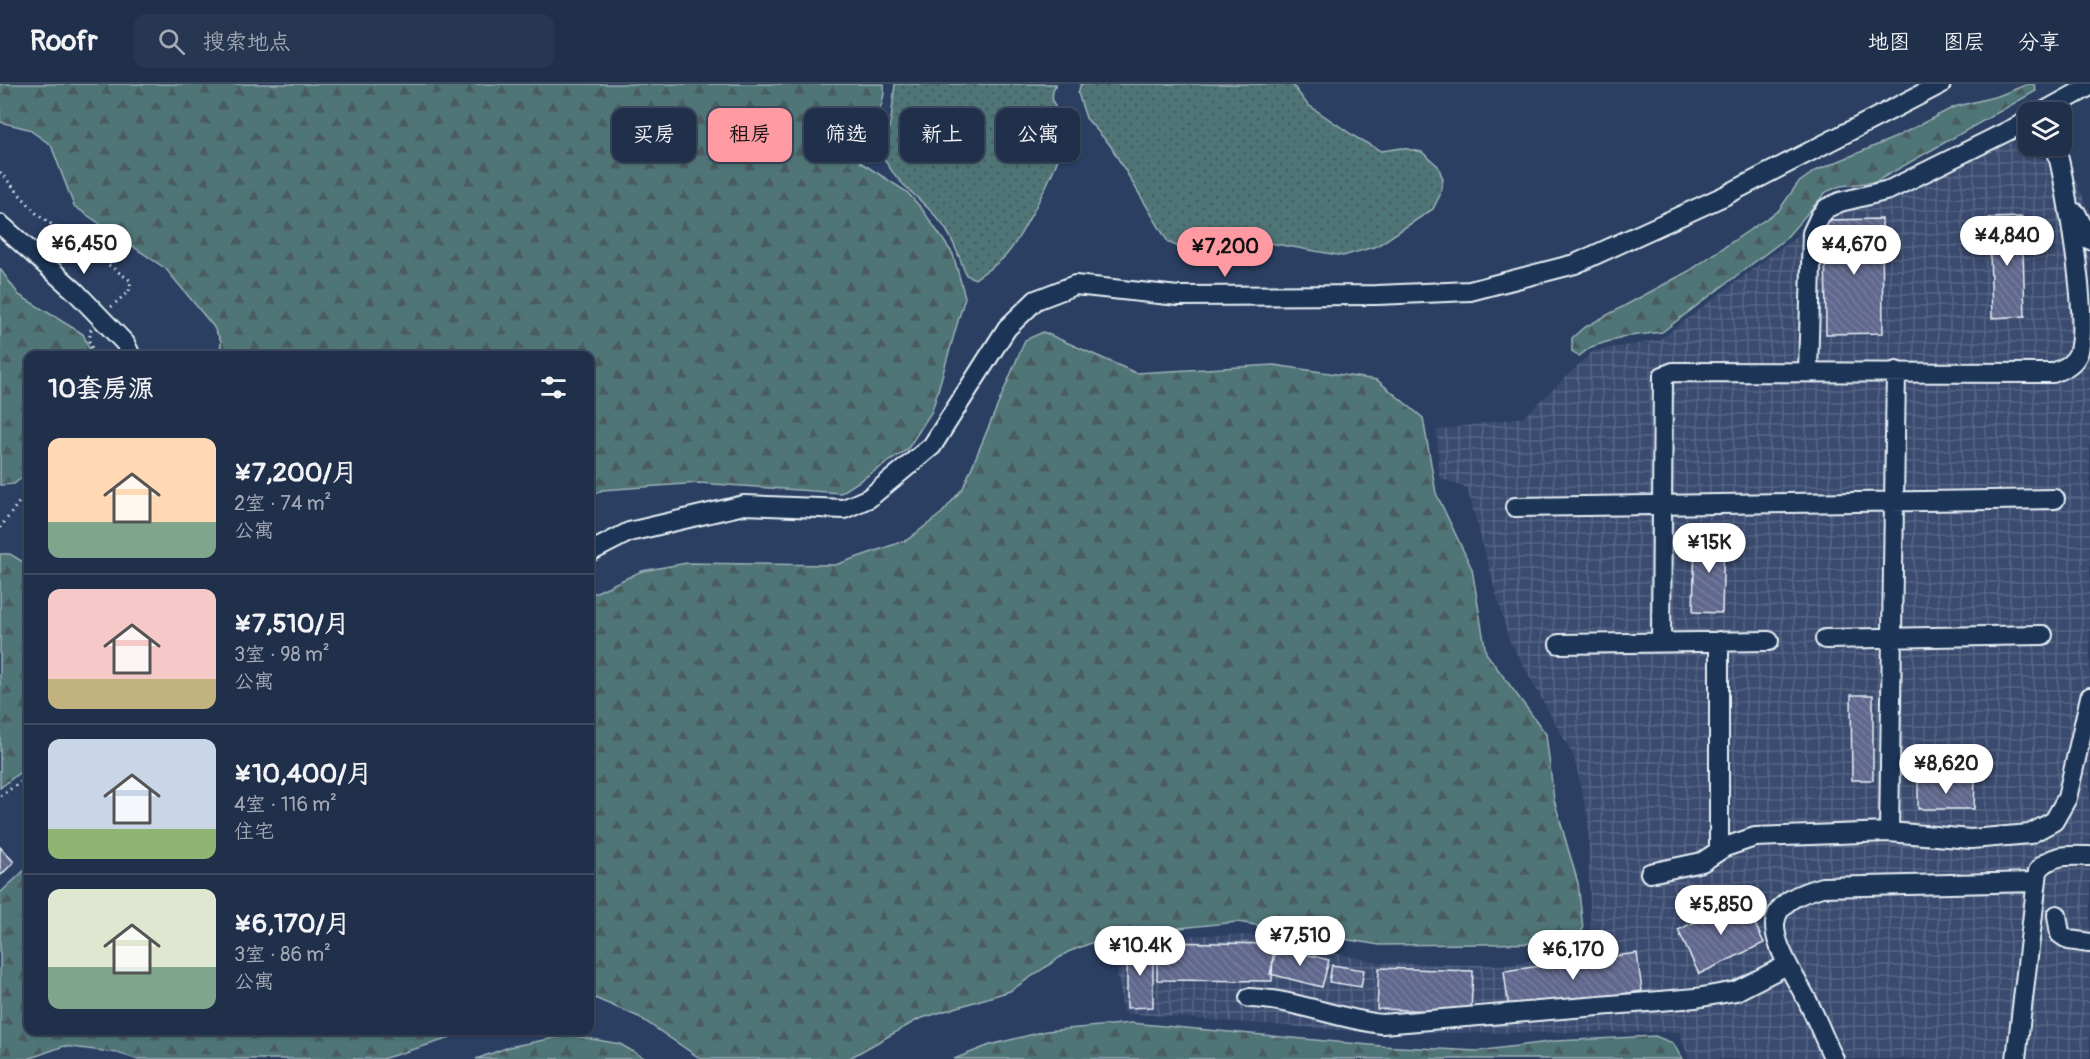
<!DOCTYPE html>
<html lang="zh">
<head>
<meta charset="utf-8">
<style>
	body { margin:0; font-family:Pangolin,"LXGW WenKai TC",sans-serif; background:#283751; color:#f1f3f6; height:100vh; display:flex; flex-direction:column; font-size:22px; white-space:nowrap }
	* { box-sizing:border-box; margin:0 }
	p { font-size:20px; color:#a2a9b5 }
	.icon { flex:none; width:33px; height:33px; fill:none; stroke:currentColor; stroke-width:2; stroke-linecap:round; stroke-linejoin:round }
	.map { position:relative; flex:1; overflow:hidden }
	.drawer { position:absolute; left:24px; top:267px; width:570px; height:684px; display:flex; flex-direction:column; background:#202f4a; border-radius:12px; box-shadow:0 2px 4px #0004,0 0 0 2px #3d4a62 }
	.drawer>* { flex:none }
	.hud { position:absolute; left:612px; top:24px; width:570px; height:54px; display:flex; gap:12px }
	.tools { position:absolute; left:2018px; top:18px; display:grid; gap:12px }
	.tools a { display:grid; place-items:center; width:54px; height:54px; border-radius:12px; background:#202f4a; box-shadow:0 2px 4px #0004,0 0 0 2px #3d4a62; font-size:30px }
	.price { position:absolute; translate:-50% -51px; padding:0 14px; border-radius:21px; background:#fff; color:#222; font-size:20px; line-height:39px; filter:drop-shadow(0 2px 3px #0008) }
	.price::after { content:''; position:absolute; left:50%; top:36px; width:18px; height:14px; margin-left:-9px; background:inherit; clip-path:polygon(0 0,100% 0,50% 100%) }
	.price.active { background:#ff9aa2; color:#111 }
	ul { padding:0; list-style:none }
	li { display:flex; align-items:center; gap:18px; height:150px; padding:0 24px }
	li+li { border-top:2px solid #3d4a62 }
	li span { display:grid; place-items:center; flex:none; width:168px; height:120px; border-radius:12px; color:#555 }
	li>.icon { margin-inline-start:auto }
	span .icon { width:72px; height:72px; fill:#fffc; stroke-width:1 }
	li b { font-size:26px }
	h2 { display:flex; justify-content:space-between; align-items:center; height:72px; padding:0 24px; font-size:26px }
	.chip { padding:0 21px; border-radius:12px; background:#202f4a; box-shadow:0 2px 4px #0004,0 0 0 2px #3d4a62; font-size:21px; line-height:54px }
	.chip.active { background:#ff9aa2; color:#111 }
	header { display:flex; align-items:center; gap:36px; box-sizing:border-box; height:84px; padding:0 30px; background:#202f4a; border-bottom:2px solid #3d4a62 }
	header strong { font-size:28px }
	nav { display:flex; gap:33px; margin-inline-start:auto; font-size:21px }
	.search { width:420px; height:54px; background:#283751; display:flex; align-items:center; gap:15px; box-sizing:border-box; padding:0 21px; border-radius:12px; color:#a2a9b5; font-size:22px }
	.map>svg:first-child { display:block }
</style>
</head>
<body>
<header>
<strong>Roofr</strong>
<div class="search"><svg class="icon" aria-label="search" viewBox="0 0 24 24"><circle cx="10" cy="10" r="6"/><path d="M15 15l6 6"/></svg>搜索地点</div>
<nav><a>地图</a><a>图层</a><a>分享</a></nav>
</header>
<div class="map">
<svg width="2090" height="975" viewBox="0 0 2090 975">
	<defs>
		<pattern id="industrial-grid" width="8" height="8" patternUnits="userSpaceOnUse" patternTransform="scale(1.5)"><rect width="8" height="8" fill="#3b4b6f"/><path d="M0 4h8M4 0v8" fill="none" stroke="#576584"/></pattern>
		<pattern id="grass-dots" width="8" height="8" patternUnits="userSpaceOnUse" patternTransform="scale(1.5)"><rect width="8" height="8" fill="#4f7477"/><path d="M2 2h.1M6 6h.1" fill="none" stroke="#4a5c5e" stroke-width="1.8" stroke-linecap="round"/></pattern>
		<pattern id="forest-firs" width="22" height="20" patternUnits="userSpaceOnUse" patternTransform="scale(1.5)"><rect width="22" height="20" fill="#4f7477"/><path d="M5 1l3.5 6h-7zM16 11l3.5 6h-7z" fill="#4a5c5e"/></pattern>
		<pattern id="building-back-hatch" width="6" height="6" patternUnits="userSpaceOnUse" patternTransform="scale(1.5)"><rect width="6" height="6" fill="#61678d"/><path d="M-1 5l2 2M0 0l6 6M5-1l2 2" fill="none" stroke="#787d9e"/></pattern>
	</defs>
	<rect width="100%" height="100%" fill="#2b3f62"/>
	<filter id="ink" filterUnits="userSpaceOnUse"><feTurbulence type="fractalNoise" baseFrequency=".0167" numOctaves="2"/><feDisplacementMap in="SourceGraphic" scale="12" xChannelSelector="R" yChannelSelector="G"/><feConvolveMatrix kernelMatrix="1 2 1 2 8 2 1 2 1" color-interpolation-filters="sRGB"/></filter>
	<g filter="url(#ink)">
		<path fill="url(#industrial-grid)" d="M1996,40L2007,59L2028,58V62H2032L2044,76L2063,70L2090,129V975H1689L1679,948L1374,949L1124,929L1112,860L1200,851H1249L1381,879L1509,881L1591,863L1588,735L1574,673L1509,556L1467,404L1439,394L1437,346L1524,333L1593,267L1659,256L1802,148L1814,127L1827,114L1873,105Z"/>
		<path fill="url(#grass-dots)" stroke="#9cb2b8" stroke-width="1.5" d="M895,0H1056C1045,19 1062,28 1065,46C1069,63 1021,155 1007,170C999,180 985,187 975,195L966,191C960,175 955,159 945,144C927,117 895,101 882,70L891,36Z
			M1081,0H1292L1307,20L1357,54L1381,67L1402,64L1422,68L1438,82L1443,95L1440,111L1433,125L1377,162L1343,172L1270,159L1238,148L1180,164L1168,158L1110,61L1086,34L1078,9Z"/>
		<path fill="url(#forest-firs)" stroke="#9cb2b8" stroke-width="1.5" d="M0,0H884C886,24 871,42 856,60L860,78L907,108L922,125L953,170L965,213L932,327L907,366L841,409L699,399L602,406L590,413V272L220,271L221,257L213,242L166,185L74,122L51,61L28,45L0,38Z
			M2028,0H2034L2036,7L1875,98L1840,102L1826,108L1785,155L1662,248L1622,253L1591,263L1579,272L1572,267V254L1583,244L1689,187L1779,126L1798,99L1815,87L1894,54L1954,23L1998,12Z
			M0,185L19,211L83,250L92,271L28,272V389L14,400L0,401Z
			M1043,248L1136,289L1274,281L1377,296L1423,334L1436,409L1472,485L1486,569L1546,650L1554,716L1578,799L1583,845L1573,859L1380,861L1237,838L1112,851L1068,868L1010,907L919,935L848,975H701L639,933L590,912V511L642,487L687,479L835,481L907,456L942,429L963,404L1025,256Z
			M0,470H10L28,481V682L0,704Z
			M28,783V946L460,947L447,955L382,975H136L118,969L64,962L28,975H0V809Z
			M1131,939L1381,962L1477,967L1556,957L1655,952L1673,959L1682,975H954L990,961L1046,947Z
			M569,951L620,960L646,975H476L509,963Z"/>
		<path fill="url(#building-back-hatch)" stroke="#e8f1f8" stroke-width="1.5" d="M2022,133L2025,232L1992,234L1989,134Z
			M1882,135L1883,249L1826,250L1825,136Z
			M28,418V439L25,438Z
			M1695,452H1724L1722,529L1693,528Z
			M1851,611H1873V696H1852Z
			M1918,696L1975,697L1974,725H1918Z
			M0,763L14,778L0,792Z
			M1743,815L1764,859L1699,890L1678,846Z
			M1157,858L1273,860L1272,897L1157,896Z
			M1153,862V923L1127,924V863Z
			M1277,863L1329,876L1322,903L1270,890Z
			M1637,869L1642,907L1509,926L1504,887Z
			M1332,881L1364,886L1361,903L1329,898Z
			M1379,884L1473,887L1471,928L1377,925Z"/>
		<g fill="none" stroke-linecap="round" stroke-linejoin="round">
			<defs>
				<path id="minor" d="M2043,28L2090,2
					M2076,129L2090,156
					M0,140L75,207L125,259L131,272
					M1808,287L1812,149L1820,132L1827,124L1840,118L1889,106L2028,37
					M1515,423L2055,415
					M590,468L629,448L744,421L844,425L869,414L932,362L1007,244L1036,216L1075,201L1178,212L1377,211L1470,207L1575,180L1724,112L1941,0
					M1825,555L2043,551
					M1719,557V766
					M1661,558L1663,292L1673,288L2053,289C2064,284 2073,281 2078,270C2090,235 2066,104 2056,62
					M1559,560L1769,557
					M1889,748L1896,287
					M1650,789L1702,778L1725,763L1755,753L1889,748L1971,755L2030,750L2054,737L2067,714L2090,613
					M2057,831L2060,850L2069,856L2090,859
					M1249,914C1295,915 1336,935 1382,940L1696,914L1736,907L1787,881
					M1834,975C1825,957 1818,938 1809,920C1799,899 1774,864 1775,840C1776,817 1804,808 1822,803L2036,798
					M2016,975L2038,787C2050,769 2070,772 2090,772"/>
			</defs>
			<use href="#minor" stroke="#e8f1f8" stroke-width="22"/>
			<path stroke="#e8f1f8" stroke-width="3" stroke-dasharray="1.5 4.5" stroke-linecap="butt" d="M0,88L37,130L131,197L129,207L111,223
				M91,245L89,257L95,272
				M0,444L28,406
				M0,712L28,693"/>
			<use href="#minor" stroke="#1d3557" stroke-width="18"/>
		</g>
	</g>
</svg>
<div class="tools">
<a><svg class="icon" aria-label="layers" viewBox="0 0 24 24"><path d="M12 4l9 5-9 5-9-5zM3 14l9 5 9-5"/></svg></a>
</div>
<b class="price" style="left:2007px;top:183px">¥4,840</b>
<b class="price" style="left:84px;top:191px">¥6,450</b>
<b class="price" style="left:1854px;top:192px">¥4,670</b>
<b class="price active" style="left:1225px;top:194px">¥7,200</b>
<b class="price" style="left:1709px;top:490px">¥15K</b>
<b class="price" style="left:1946px;top:711px">¥8,620</b>
<b class="price" style="left:1721px;top:852px">¥5,850</b>
<b class="price" style="left:1300px;top:883px">¥7,510</b>
<b class="price" style="left:1140px;top:893px">¥10.4K</b>
<b class="price" style="left:1573px;top:897px">¥6,170</b>
<div class="hud">
<a class="chip">买房</a>
<a class="chip active">租房</a>
<a class="chip">筛选</a>
<a class="chip">新上</a>
<a class="chip">公寓</a>
</div>
<section class="drawer">
<h2>10套房源<svg class="icon" aria-label="filters" viewBox="0 0 24 24"><path d="M4 7h16M4 17h16"/><circle cx="9" cy="7" r="2"/><circle cx="15" cy="17" r="2"/></svg></h2>
<ul>
<li><span style="background:linear-gradient(#ffd9b3 70%,#7fa58c 0)"><svg class="icon" aria-label="home" viewBox="0 0 24 24"><path d="M3 11l9-7 9 7M6 9v11h12V9"/></svg></span><div><b>¥7,200/月</b><p>2室 · 74 m²</p><p>公寓</p></div></li>
<li><span style="background:linear-gradient(#f6c9c9 75%,#c2b280 0)"><svg class="icon" aria-label="home" viewBox="0 0 24 24"><path d="M3 11l9-7 9 7M6 9v11h12V9"/></svg></span><div><b>¥7,510/月</b><p>3室 · 98 m²</p><p>公寓</p></div></li>
<li><span style="background:linear-gradient(#c9d6e8 75%,#8fb573 0)"><svg class="icon" aria-label="home" viewBox="0 0 24 24"><path d="M3 11l9-7 9 7M6 9v11h12V9"/></svg></span><div><b>¥10,400/月</b><p>4室 · 116 m²</p><p>住宅</p></div></li>
<li><span style="background:linear-gradient(#dfe7d0 65%,#7fa58c 0)"><svg class="icon" aria-label="home" viewBox="0 0 24 24"><path d="M3 11l9-7 9 7M6 9v11h12V9"/></svg></span><div><b>¥6,170/月</b><p>3室 · 86 m²</p><p>公寓</p></div></li>
</ul>
</section>
</div>
</body>
</html>
